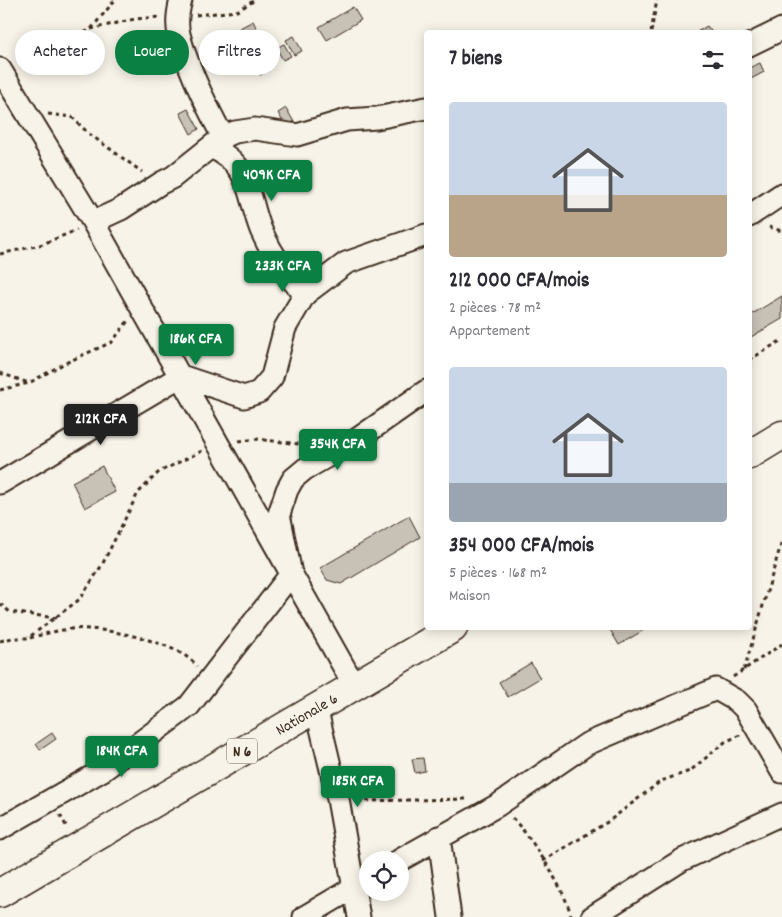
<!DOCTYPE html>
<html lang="fr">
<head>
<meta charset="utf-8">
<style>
	body { margin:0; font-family:Dekko,sans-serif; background:#f2f2f3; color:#2b2b33; height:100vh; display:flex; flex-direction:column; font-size:19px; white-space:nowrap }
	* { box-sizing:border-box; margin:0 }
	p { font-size:16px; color:#7c7c81 }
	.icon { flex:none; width:28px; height:28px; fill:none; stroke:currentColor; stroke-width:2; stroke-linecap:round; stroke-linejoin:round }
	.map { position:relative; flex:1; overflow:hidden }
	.sheet { position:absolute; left:424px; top:30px; width:328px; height:600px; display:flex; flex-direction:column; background:#fff; border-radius:5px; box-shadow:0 2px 12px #0003 }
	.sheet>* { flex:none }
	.banner { position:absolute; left:15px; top:30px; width:334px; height:45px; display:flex; gap:10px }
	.buttons { position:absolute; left:359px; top:851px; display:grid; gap:10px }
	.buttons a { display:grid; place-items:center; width:50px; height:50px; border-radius:50%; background:#fff; box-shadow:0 2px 12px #0003; font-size:25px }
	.price { position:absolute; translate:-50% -42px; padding:0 11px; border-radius:5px; background:#0b8043; color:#fff; font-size:16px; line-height:32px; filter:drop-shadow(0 1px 2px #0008) }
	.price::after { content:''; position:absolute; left:50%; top:30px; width:15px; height:11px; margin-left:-8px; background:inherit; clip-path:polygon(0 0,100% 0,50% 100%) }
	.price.active { background:#222; color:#fff }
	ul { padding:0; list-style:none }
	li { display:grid; align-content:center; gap:10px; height:265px; padding:0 25px }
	li span { display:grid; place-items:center; height:155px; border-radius:5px; color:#555 }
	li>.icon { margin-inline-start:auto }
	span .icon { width:90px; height:90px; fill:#fffc; stroke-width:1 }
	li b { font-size:21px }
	h2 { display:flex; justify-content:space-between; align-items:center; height:60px; padding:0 25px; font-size:21px }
	.tag { padding:0 18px; border-radius:22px; background:#fff; box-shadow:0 2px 12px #0003; font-size:18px; line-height:45px }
	.tag.active { background:#0b8043; color:#fff }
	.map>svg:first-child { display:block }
</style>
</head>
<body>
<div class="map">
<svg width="782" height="917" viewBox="0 0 782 917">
	<rect width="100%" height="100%" fill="#f7f3e8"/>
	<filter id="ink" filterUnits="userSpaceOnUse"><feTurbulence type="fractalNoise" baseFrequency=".02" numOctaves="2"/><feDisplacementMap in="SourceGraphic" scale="10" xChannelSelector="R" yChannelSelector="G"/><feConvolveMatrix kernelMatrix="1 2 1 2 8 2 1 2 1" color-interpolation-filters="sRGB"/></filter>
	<g filter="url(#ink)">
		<path fill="#c8c1b6" stroke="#3b2a1e" d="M353,7L361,20L327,40L319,27Z
			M253,21L257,29L240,38L236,30Z
			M707,26L712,32H697Z
			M294,36L302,51L294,55L286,40Z
			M284,44L291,56L283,60L276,48Z
			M256,46L260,54L252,58L248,50Z
			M263,59L269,70L260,75L254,63Z
			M760,63L764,72L749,80V68Z
			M286,108L294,122L286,127L278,113Z
			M188,109L199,129L191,134L180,113Z
			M782,296V319L751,337L749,332V316Z
			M102,466L115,492L85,508L72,482Z
			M409,516L420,537L341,584L327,580L320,568Z
			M609,628H647L619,645Z
			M531,663L540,678L508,697L499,682Z
			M52,733L56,739L40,750L36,744Z
			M423,758L425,771L415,773L412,759Z"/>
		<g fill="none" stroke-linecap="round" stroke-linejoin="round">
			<defs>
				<path id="minor" d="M181,0C178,11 176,22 179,34C186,64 208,109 223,137
					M749,45L782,29
					M0,69L93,222L354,685
					M211,147C252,166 247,194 261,230C271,253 287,276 305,294
					M749,216L782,194
					M93,222L121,209L161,183L173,177L223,137L235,132L255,129L297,135L347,120L377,118L426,108
					M0,483L181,376L244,397L259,392L272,377L285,328L305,294L346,263L426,235
					M316,707L338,799L359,917
					M0,829L103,770L189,706L291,574L279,514L287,490L293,479L305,469L356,440L426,391
					M439,837L450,917
					M400,860L498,805L587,744L716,689L737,701L746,710L782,772
					M304,917L365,881
					M592,917L682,860L782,814"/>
				<path id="primary" d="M749,455L782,435
					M0,893L453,628"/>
			</defs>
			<use href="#minor" stroke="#3b2a1e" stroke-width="25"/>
			<use href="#primary" stroke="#3b2a1e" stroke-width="31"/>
			<path stroke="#3b2a1e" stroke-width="3" stroke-dasharray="4 4" stroke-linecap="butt" d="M196,15L237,11L255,0
				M91,29L135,19L160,17
				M651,32L657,0
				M21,67L91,29L115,0
				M48,114L72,117L88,133L142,172
				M769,227L782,231
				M0,254L40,245L77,230
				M749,360L782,340
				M0,373L29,383
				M0,390L29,383L63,364L112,342L128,321
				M239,441L257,439L307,445
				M0,604L10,612L57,618
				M30,638C50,632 70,627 90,629C119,631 178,643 197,666
				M0,641L12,638H28L80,599L102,565L138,493L159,472L202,451
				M744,670L782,541
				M733,677L782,644
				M358,801L467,799
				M60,815L68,829
				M512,818C531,836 566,891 571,916
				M543,861L609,821L661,781L690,771L725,742L740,735"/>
			<use href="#minor" stroke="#f7f3e8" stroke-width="21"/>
			<use href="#primary" stroke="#f7f3e8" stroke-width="28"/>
		</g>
	</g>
	<g text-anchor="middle" stroke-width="4" stroke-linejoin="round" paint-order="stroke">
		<rect fill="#f7f3e8" stroke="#73665b" stroke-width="1" x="227" y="738.5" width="30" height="25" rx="4"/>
		<g font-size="15" font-weight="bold" fill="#3b2a1e">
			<text x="242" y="756">N 6</text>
		</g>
		<g font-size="16" fill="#3b2a1e" stroke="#f7f3e8">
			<text transform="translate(306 713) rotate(-30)" y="6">Nationale 6</text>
		</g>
	</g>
</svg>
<div class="buttons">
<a><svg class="icon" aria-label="locate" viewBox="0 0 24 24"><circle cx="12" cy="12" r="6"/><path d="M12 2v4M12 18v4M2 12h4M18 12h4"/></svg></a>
</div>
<b class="price" style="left:272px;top:202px">409K CFA</b>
<b class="price" style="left:283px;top:293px">233K CFA</b>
<b class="price" style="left:196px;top:366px">186K CFA</b>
<b class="price active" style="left:101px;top:446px">212K CFA</b>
<b class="price" style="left:338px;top:471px">354K CFA</b>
<b class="price" style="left:122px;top:778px">184K CFA</b>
<b class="price" style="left:358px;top:808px">185K CFA</b>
<div class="banner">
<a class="tag">Acheter</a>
<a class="tag active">Louer</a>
<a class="tag">Filtres</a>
</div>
<section class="sheet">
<h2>7 biens<svg class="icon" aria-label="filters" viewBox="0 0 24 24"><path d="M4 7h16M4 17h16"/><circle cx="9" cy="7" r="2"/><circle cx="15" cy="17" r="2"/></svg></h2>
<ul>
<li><span style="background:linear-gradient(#c9d6e8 60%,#b9a48a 0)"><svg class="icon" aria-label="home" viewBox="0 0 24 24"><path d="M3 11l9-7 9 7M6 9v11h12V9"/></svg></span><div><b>212 000 CFA/mois</b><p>2 pièces · 78 m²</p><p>Appartement</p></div></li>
<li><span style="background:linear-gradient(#c9d6e8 75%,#9aa5b1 0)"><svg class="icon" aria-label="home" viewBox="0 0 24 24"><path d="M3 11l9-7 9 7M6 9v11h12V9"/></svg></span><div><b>354 000 CFA/mois</b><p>5 pièces · 168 m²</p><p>Maison</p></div></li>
</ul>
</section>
</div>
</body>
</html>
